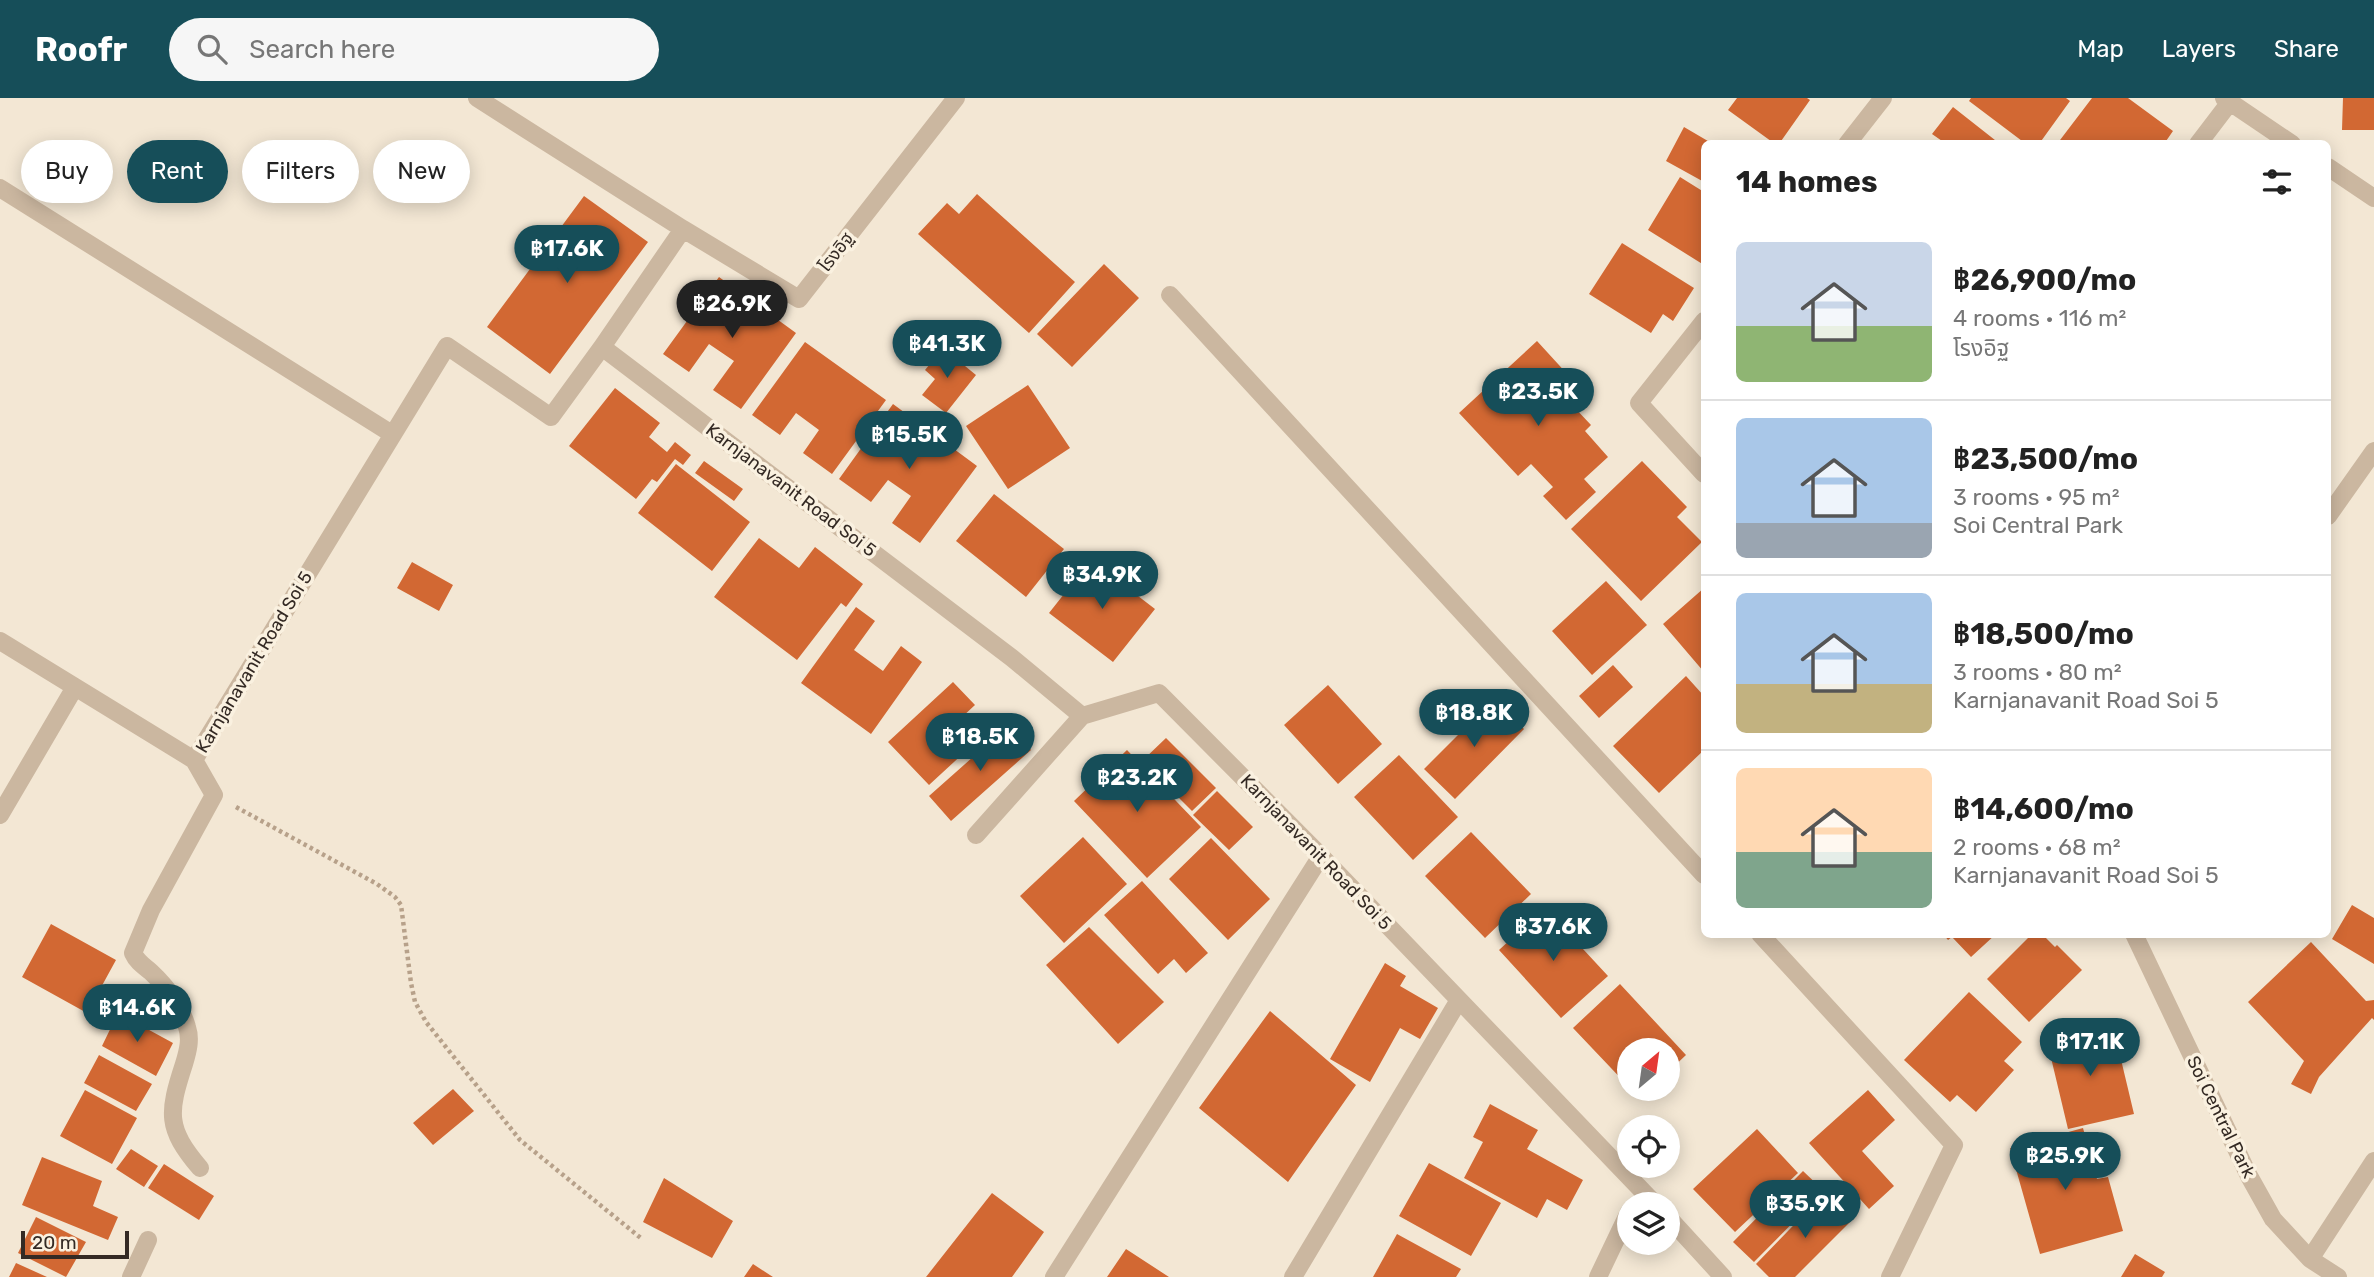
<!DOCTYPE html>
<html lang="en">
<head>
<meta charset="utf-8">
<style>
	body { margin:0; font-family:Rubik,"Noto Sans Thai",sans-serif; background:#f6f6f6; color:#222; height:100vh; display:flex; flex-direction:column; font-size:26px; white-space:nowrap }
	* { box-sizing:border-box; margin:0 }
	p { font-size:23px; color:#767676 }
	.icon { flex:none; width:38px; height:38px; fill:none; stroke:currentColor; stroke-width:2; stroke-linecap:round; stroke-linejoin:round }
	.map { position:relative; flex:1; overflow:hidden }
	.details { position:absolute; left:1701px; top:42px; width:630px; height:798px; display:flex; flex-direction:column; background:#fff; border-radius:10px; box-shadow:0 4px 18px #0003 }
	.details>* { flex:none }
	.hud { position:absolute; left:21px; top:42px; width:665px; height:63px; display:flex; gap:14px }
	.needle { width:46px; rotate:29deg }
	.fabs { position:absolute; left:1617px; top:940px; display:grid; gap:14px }
	.fabs a { display:grid; place-items:center; width:63px; height:63px; border-radius:50%; background:#fff; box-shadow:0 4px 18px #0003; font-size:35px }
	.scale { position:absolute; left:21px; bottom:18px; width:108px; box-sizing:border-box; padding-left:7px; border:4px solid #342a24; border-top:0; font-size:19px; line-height:24px; white-space:nowrap; color:#342a24; -webkit-text-stroke:5px #faf1e0; paint-order:stroke }
	.price { position:absolute; translate:-50% -60px; padding:0 16px; border-radius:24px; background:#164e59; color:#fff; font-size:23px; line-height:46px; filter:drop-shadow(0 2px 4px #0008) }
	.price::after { content:''; position:absolute; left:50%; top:42px; width:21px; height:16px; margin-left:-10px; background:inherit; clip-path:polygon(0 0,100% 0,50% 100%) }
	.price.selected { background:#222; color:#fff }
	ul { padding:0; list-style:none }
	li { display:flex; align-items:center; gap:21px; height:175px; padding:0 35px }
	li+li { border-top:2px solid #e0e0e0 }
	li span { display:grid; place-items:center; flex:none; width:196px; height:140px; border-radius:10px; color:#555 }
	li>.icon { margin-inline-start:auto }
	span .icon { width:84px; height:84px; fill:#fffc; stroke-width:1 }
	li b { font-size:30px }
	h2 { display:flex; justify-content:space-between; align-items:center; height:84px; padding:0 35px; font-size:30px }
	.pill { padding:0 24px; border-radius:32px; background:#fff; box-shadow:0 4px 18px #0003; font-size:24px; line-height:63px }
	.pill.selected { background:#164e59; color:#fff }
	header { display:flex; align-items:center; gap:42px; box-sizing:border-box; height:98px; padding:0 35px; background:#164e59; color:#fff }
	header strong { font-size:33px }
	nav { display:flex; gap:38px; margin-inline-start:auto; font-size:24px }
	.search { width:490px; height:63px; background:#f6f6f6; display:flex; align-items:center; gap:18px; box-sizing:border-box; padding:0 24px; border-radius:38px; color:#767676; font-size:26px }
	.map>svg:first-child { display:block }
</style>
</head>
<body>
<header>
<strong>Roofr</strong>
<div class="search"><svg class="icon" aria-label="search" viewBox="0 0 24 24"><circle cx="10" cy="10" r="6"/><path d="M15 15l6 6"/></svg>Search here</div>
<nav><a>Map</a><a>Layers</a><a>Share</a></nav>
</header>
<div class="map">
<svg width="2374" height="1179" viewBox="0 0 2374 1179">
	<rect width="100%" height="100%" fill="#f3e7d4"/>
	<path fill="#d26833" d="M1737,0H1807L1810,2L1779,46H1775L1728,12Z
		M1971,0H2066L2070,3L2039,46H2026L1969,3Z
		M2092,0H2128L2173,33L2164,46H2057Z
		M2343,0H2374V32H2342Z
		M1953,9L2000,46H1941L1942,43L1932,36Z
		M1684,29L1713,46H1704V84L1666,63Z
		M1680,79L1704,94V167L1648,132Z
		M977,96L1075,184L1029,235L918,136L947,105L959,116Z
		M584,98L648,144L550,276L487,229Z
		M1622,145L1694,190L1673,223L1663,216L1651,235L1589,196Z
		M1104,166L1139,200L1072,269L1037,236Z
		M719,179L796,235L741,311L713,292L734,263L709,246L689,274L663,256Z
		M1537,243L1569,278L1556,290L1591,327L1585,333L1608,359L1584,381L1596,394L1566,422L1543,398L1553,389L1531,366L1518,378L1459,315Z
		M805,244L886,302L832,376L803,355L819,332L796,315L780,337L752,317Z
		M943,250L976,277L946,315L922,297L935,281L925,272Z
		M1028,287L1070,350L1008,391L966,328Z
		M615,290L660,325L649,339L667,354L675,344L691,357L683,367L675,361L657,384L652,381L636,401L569,348Z
		M893,306L977,368L920,445L892,425L911,398L888,382L871,404L839,381Z
		M704,363L743,391L734,403L695,375Z
		M1642,363L1687,409L1677,419L1702,444L1641,503L1571,431Z
		M676,366L750,424L712,473L638,415Z
		M994,396L1064,451L1026,499L956,443Z
		M759,440L799,470L815,449L863,486L846,509L841,505L797,562L714,499Z
		M1091,462L1155,511L1113,564L1049,515Z
		M412,464L453,487L439,513L397,490Z
		M1606,483L1647,527L1592,577L1552,533Z
		M1704,490V574L1663,526Z
		M856,509L875,523L854,552L883,573L901,548L922,564L871,636L801,585Z
		M1613,567L1633,589L1599,620L1579,598Z
		M1686,578L1704,598V652L1659,695L1613,648Z
		M953,584L975,607L948,632L967,652L929,687L888,644Z
		M1328,587L1382,646L1338,686L1284,627Z
		M1494,601L1524,631L1455,701L1424,671Z
		M1009,627L1031,652L951,723L929,698Z
		M1166,640L1216,690L1192,713L1142,663Z
		M1127,652L1201,729L1147,780L1074,703Z
		M1399,657L1458,719L1413,762L1354,699Z
		M1217,693L1253,729L1229,752L1193,717Z
		M1471,734L1531,796L1485,840L1425,778Z
		M1083,739L1127,786L1064,845L1020,798Z
		M1211,740L1270,801L1228,842L1169,781Z
		M1142,783L1208,855L1186,875L1174,861L1158,876L1104,817Z
		M2352,807L2374,820V866L2332,841Z
		M1545,810L1608,878L1561,920L1499,852Z
		M51,826L116,862L87,915L22,879Z
		M1089,829L1164,904L1118,946L1046,867Z
		M1943,836H1996L1971,859L1952,839L1948,842Z
		M2032,836H2042L2055,849L2057,847L2082,872L2029,924L1987,881Z
		M2311,844L2366,903L2374,902V922L2372,920L2319,979L2311,996L2291,986L2304,963L2248,904Z
		M1385,865L1406,878L1400,888L1438,910L1420,941L1400,930L1370,984L1330,961Z
		M1620,886L1686,957L1668,974V952H1629V989L1573,930Z
		M1969,894L2022,944L2004,963L2014,972L1976,1014L1957,997L1950,1004L1904,962Z
		M1270,913L1356,987L1288,1084L1199,1010Z
		M118,915L173,945L156,978L102,948Z
		M2113,928L2134,1016L2068,1031L2047,943Z
		M99,957L152,986L136,1013L84,985Z
		M1631,990H1650L1640,1000Z
		M453,991L474,1013L433,1047L413,1025Z
		M85,992L137,1020L112,1066L60,1038Z
		M1868,992L1895,1022L1862,1053L1894,1088L1869,1111L1809,1045Z
		M1490,1006L1538,1032L1527,1051L1583,1082L1567,1112L1547,1101L1537,1120L1464,1080L1483,1044L1473,1039Z
		M2083,1030L2097,1081L2108,1079L2123,1133L2040,1156L2010,1050Z
		M1757,1031L1798,1075L1735,1134L1693,1091Z
		M131,1051L158,1068L144,1089L116,1071Z
		M42,1059L102,1083L93,1108L118,1119L108,1142L22,1107Z
		M1429,1065L1501,1105L1471,1158L1399,1118Z
		M164,1066L214,1098L199,1122L148,1090Z
		M1803,1073L1824,1093L1754,1164L1733,1144Z
		M664,1080L733,1123L712,1160L643,1124Z
		M992,1095L1044,1134L1012,1179H926Z
		M1824,1096L1852,1122L1795,1179H1769L1756,1166Z
		M36,1119L86,1144L66,1179L18,1155Z
		M1397,1136L1461,1171L1456,1179H1373Z
		M1126,1151L1169,1179H1107Z
		M2135,1156L2165,1174L2162,1179H2121Z
		M16,1165L47,1179H9Z
		M753,1166L773,1179H744Z"/>
	<g fill="none" stroke-linecap="round" stroke-linejoin="round">
		<path stroke="#b7a18a" stroke-width="4.5" stroke-dasharray="3.5 3.5" stroke-linecap="butt" d="M236,709L377,786L395,799L401,807L411,885L415,904L426,924L520,1042L642,1141"/>
		<path stroke="#cbb7a0" stroke-width="18" d="M477,0L683,131L602,249
			M2224,0L2292,46
			M1847,46L1883,0
			M2198,46L2230,4
			M2328,69L2374,100
			M0,90L392,336
			M683,131L799,201L956,0
			M1170,197L1704,777
			M1704,223L1639,305L1704,376
			M2328,418L2374,353
			M0,543L194,662L447,248L551,319L602,249L1012,560L1082,618L1159,595L1321,758L1655,1106
			M194,662L214,697L151,812L133,855C137,864 144,868 151,874C167,889 181,908 187,929C191,941 188,953 184,966C168,1015 166,1030 200,1070
			M0,717L75,589
			M976,737L1082,618
			M1760,836L1954,1047L1890,1179
			M2134,836L2249,1078L2273,1121L2310,1161L2338,1179
			M1668,1119L1723,1179
			M2310,1161L2374,1063
			M131,1179L148,1142
			M1054,1179L1321,758
			M1293,1179L1459,902
			M1598,1179L1629,1114"/>
	</g>
	<g text-anchor="middle" stroke-width="7" stroke-linejoin="round" paint-order="stroke">
		<g font-size="18" fill="#342a24" stroke="#faf1e0">
			<text transform="translate(836 154) rotate(-52)" y="6">โรงอิฐ</text>
			<text transform="translate(791 392) rotate(37)" y="6">Karnjanavanit Road Soi 5</text>
			<text transform="translate(254 564) rotate(-59)" y="6">Karnjanavanit Road Soi 5</text>
			<text transform="translate(1316 754) rotate(46)" y="6">Karnjanavanit Road Soi 5</text>
			<text transform="translate(2221 1019) rotate(64)" y="6">Soi Central Park</text>
		</g>
	</g>
</svg>
<div class="fabs">
<a><svg class="needle" viewBox="-14 -14 28 28"><path d="M0-13l5 13h-10z" fill="#e53935"/><path d="M0 13l5-13h-10z" fill="#767676"/></svg></a>
<a><svg class="icon" aria-label="locate" viewBox="0 0 24 24"><circle cx="12" cy="12" r="6"/><path d="M12 2v4M12 18v4M2 12h4M18 12h4"/></svg></a>
<a><svg class="icon" aria-label="layers" viewBox="0 0 24 24"><path d="M12 4l9 5-9 5-9-5zM3 14l9 5 9-5"/></svg></a>
</div>
<div class="scale">20 m</div>
<b class="price" style="left:567px;top:187px">฿17.6K</b>
<b class="price selected" style="left:732px;top:242px">฿26.9K</b>
<b class="price" style="left:947px;top:282px">฿41.3K</b>
<b class="price" style="left:1538px;top:330px">฿23.5K</b>
<b class="price" style="left:909px;top:373px">฿15.5K</b>
<b class="price" style="left:1102px;top:513px">฿34.9K</b>
<b class="price" style="left:1474px;top:651px">฿18.8K</b>
<b class="price" style="left:980px;top:675px">฿18.5K</b>
<b class="price" style="left:1137px;top:716px">฿23.2K</b>
<b class="price" style="left:1553px;top:865px">฿37.6K</b>
<b class="price" style="left:137px;top:946px">฿14.6K</b>
<b class="price" style="left:2090px;top:980px">฿17.1K</b>
<b class="price" style="left:2065px;top:1094px">฿25.9K</b>
<b class="price" style="left:1805px;top:1142px">฿35.9K</b>
<div class="hud">
<a class="pill">Buy</a>
<a class="pill selected">Rent</a>
<a class="pill">Filters</a>
<a class="pill">New</a>
</div>
<section class="details">
<h2>14 homes<svg class="icon" aria-label="filters" viewBox="0 0 24 24"><path d="M4 7h16M4 17h16"/><circle cx="9" cy="7" r="2"/><circle cx="15" cy="17" r="2"/></svg></h2>
<ul>
<li><span style="background:linear-gradient(#c9d6e8 60%,#8fb573 0)"><svg class="icon" aria-label="home" viewBox="0 0 24 24"><path d="M3 11l9-7 9 7M6 9v11h12V9"/></svg></span><div><b>฿26,900/mo</b><p>4 rooms · 116 m²</p><p>โรงอิฐ</p></div></li>
<li><span style="background:linear-gradient(#a9c7e8 75%,#9aa5b1 0)"><svg class="icon" aria-label="home" viewBox="0 0 24 24"><path d="M3 11l9-7 9 7M6 9v11h12V9"/></svg></span><div><b>฿23,500/mo</b><p>3 rooms · 95 m²</p><p>Soi Central Park</p></div></li>
<li><span style="background:linear-gradient(#a9c7e8 65%,#c2b280 0)"><svg class="icon" aria-label="home" viewBox="0 0 24 24"><path d="M3 11l9-7 9 7M6 9v11h12V9"/></svg></span><div><b>฿18,500/mo</b><p>3 rooms · 80 m²</p><p>Karnjanavanit Road Soi 5</p></div></li>
<li><span style="background:linear-gradient(#ffd9b3 60%,#7fa58c 0)"><svg class="icon" aria-label="home" viewBox="0 0 24 24"><path d="M3 11l9-7 9 7M6 9v11h12V9"/></svg></span><div><b>฿14,600/mo</b><p>2 rooms · 68 m²</p><p>Karnjanavanit Road Soi 5</p></div></li>
</ul>
</section>
</div>
</body>
</html>
